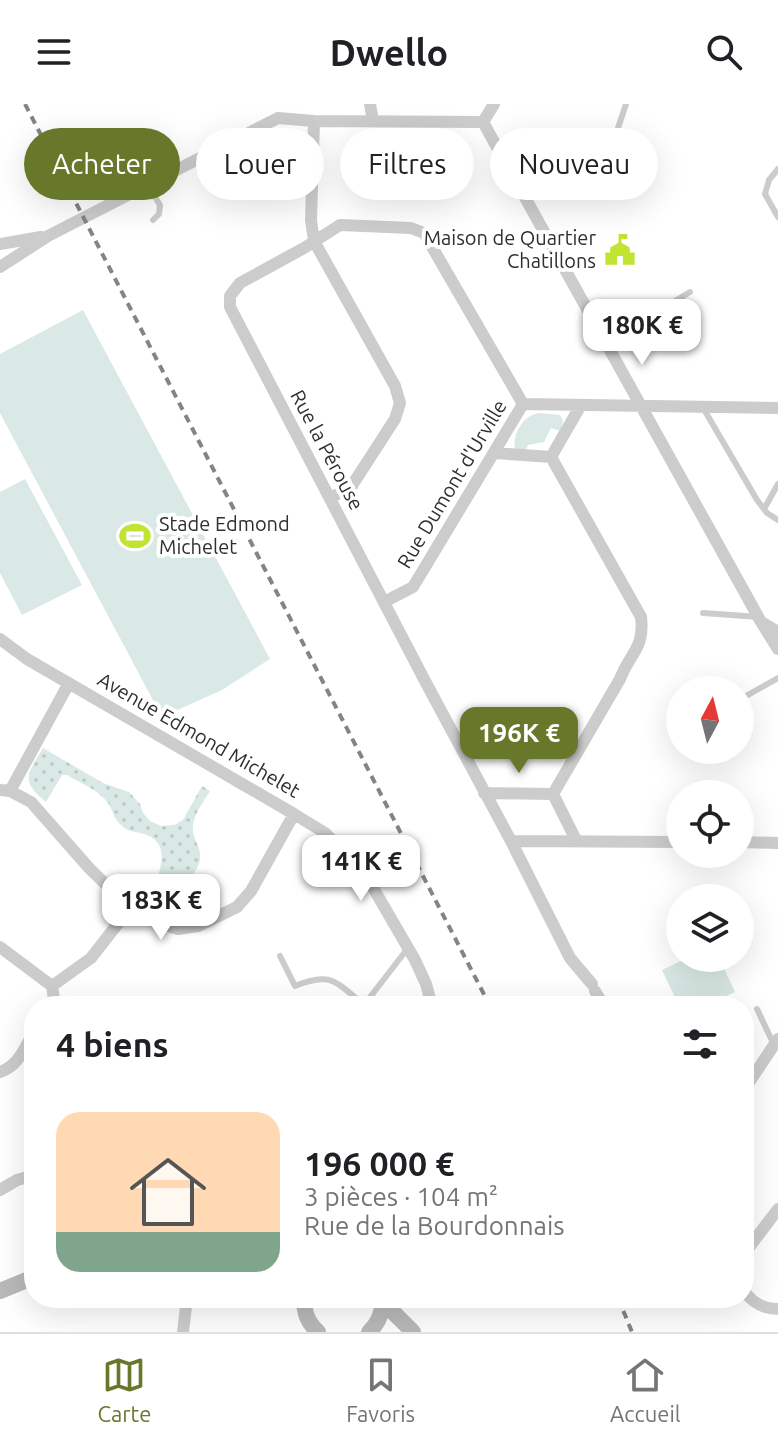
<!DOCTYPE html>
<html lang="fr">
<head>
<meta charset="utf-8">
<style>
	body { margin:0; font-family:Ubuntu,sans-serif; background:#f6f6f6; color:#202124; height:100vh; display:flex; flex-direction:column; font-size:30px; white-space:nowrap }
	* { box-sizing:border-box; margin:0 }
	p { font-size:26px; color:#757577 }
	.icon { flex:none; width:44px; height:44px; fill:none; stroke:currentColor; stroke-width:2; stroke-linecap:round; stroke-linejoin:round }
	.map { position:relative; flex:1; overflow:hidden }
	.details { position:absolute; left:24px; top:892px; width:730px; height:312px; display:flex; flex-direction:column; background:#fff; border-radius:32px; box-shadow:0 8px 32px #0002 }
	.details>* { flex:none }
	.banner { position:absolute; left:24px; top:24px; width:730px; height:72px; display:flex; gap:16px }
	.needle { width:52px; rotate:7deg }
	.controls { position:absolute; left:666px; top:572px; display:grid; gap:16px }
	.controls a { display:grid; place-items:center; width:88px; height:88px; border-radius:50%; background:#fff; box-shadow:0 8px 32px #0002; font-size:40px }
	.price { position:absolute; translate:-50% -68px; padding:0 18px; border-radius:16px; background:#fff; color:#222; font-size:26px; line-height:52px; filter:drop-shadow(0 2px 4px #0008) }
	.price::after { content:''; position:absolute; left:50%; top:48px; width:24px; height:18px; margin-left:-12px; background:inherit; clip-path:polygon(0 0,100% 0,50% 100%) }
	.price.on { background:#68782b; color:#fff }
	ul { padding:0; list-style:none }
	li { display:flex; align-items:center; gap:24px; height:200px; padding:0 32px }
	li+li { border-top:2px solid #e0e0e0 }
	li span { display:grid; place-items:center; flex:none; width:224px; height:160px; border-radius:24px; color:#555 }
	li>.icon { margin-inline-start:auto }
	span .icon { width:96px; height:96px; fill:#fffc; stroke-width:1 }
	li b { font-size:34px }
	h2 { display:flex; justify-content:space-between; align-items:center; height:96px; padding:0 32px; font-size:34px }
	.pill { padding:0 28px; border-radius:36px; background:#fff; box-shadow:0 8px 32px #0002; font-size:28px; line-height:72px }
	.pill.on { background:#68782b; color:#fff }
	header { display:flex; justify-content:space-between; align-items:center; height:104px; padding:0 32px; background:#fff; font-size:36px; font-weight:600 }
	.dock { display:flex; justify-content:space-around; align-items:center; height:112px; border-top:2px solid #e0e0e0; background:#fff; font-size:22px; color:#757577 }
	.dock a { display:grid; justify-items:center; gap:4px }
	.dock .on { color:#68782b }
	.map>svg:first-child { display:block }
</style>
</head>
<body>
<header><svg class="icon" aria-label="menu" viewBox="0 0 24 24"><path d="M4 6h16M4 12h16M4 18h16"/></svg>Dwello<svg class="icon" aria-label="search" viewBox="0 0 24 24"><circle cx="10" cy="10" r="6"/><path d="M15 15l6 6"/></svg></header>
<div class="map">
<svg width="778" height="1228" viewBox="0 0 778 1228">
	<defs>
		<pattern id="park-dots" width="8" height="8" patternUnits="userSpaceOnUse" patternTransform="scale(2)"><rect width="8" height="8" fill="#dae9e5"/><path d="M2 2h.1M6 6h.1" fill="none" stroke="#bbc8c5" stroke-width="1.8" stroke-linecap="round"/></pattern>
	</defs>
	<rect width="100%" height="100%" fill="#fff"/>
	<path fill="#dae9e5" d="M83,206L270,555L222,586L162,613L0,309V250Z
		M539,309L560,311L563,317L560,327L551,324L544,338L528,341L525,348L515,347C512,331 522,312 539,309Z
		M25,375L82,481L22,511L0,469V388Z
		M687,854H719L735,888L705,902H679L662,866Z"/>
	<path fill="url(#park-dots)" d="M43,644L103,679L129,688L140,700L143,709L150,717L161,722L174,721L183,716L202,682L210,687C204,697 194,710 193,721C191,738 207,745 197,764C191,777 177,777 167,786C161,792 159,801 156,809L145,803C153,783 177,743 147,731C137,727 128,729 120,720C113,713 113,706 108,699C99,686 80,679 67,671H62L46,698C19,676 28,670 43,644Z"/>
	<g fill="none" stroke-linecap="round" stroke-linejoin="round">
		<path stroke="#ccc" stroke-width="6" d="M149,49L161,74
			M778,65L769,76L765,90L778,113
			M148,82L160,101L159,110L153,116
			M520,83L615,33L626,0
			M607,238L690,188
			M702,302L757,396L767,409L778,416
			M764,405L778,380
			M703,509L759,513
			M746,592L778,574
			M280,852L295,882C331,867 336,878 363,900
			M364,901L408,844
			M757,905L774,941"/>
		<path stroke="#ccc" stroke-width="12" d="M370,0L373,17
			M278,14L314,17L483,18
			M314,17L311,116L314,137L395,282L400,299L395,315L351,383L330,394
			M483,18L745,489L761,518L778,528
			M483,18L494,0
			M0,140L41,133
			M0,163L48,132L278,14
			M523,300L424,129L411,124L340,121L304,144L240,179L230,192V203L425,577L511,737L570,854L592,880
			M495,349L551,353
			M384,498L413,483L523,300L778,304
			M763,521L778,545
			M0,535L27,555L294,710L325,729L364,768L415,856L426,880L432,902
			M0,686L10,687L69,579
			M10,687L31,698L89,764L130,804L156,818L178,825L198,822L237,803L251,787L294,710
			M484,689L553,690
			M576,736L553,690L620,575C630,549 645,544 641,513L551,353L581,301
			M511,737L680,738
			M740,738L778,739
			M0,843L52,882L91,854L130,804
			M52,882L55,902
			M595,887L604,902
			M0,968C17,962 22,949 30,935L34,933
			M744,986L778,935
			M0,1086L17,1076L34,1071
			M744,1150L778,1105
			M744,1187C753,1199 763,1205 778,1205
			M183,1228L187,1194"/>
		<path stroke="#b9b9b9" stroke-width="16" d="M0,1187L34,1173
			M304,1194C304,1208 307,1218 318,1228
			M383,1198L413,1228
			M369,1228C379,1219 383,1207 383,1194"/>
		<path stroke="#848484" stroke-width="4" stroke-dasharray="8 6" stroke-linecap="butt" d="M25,0L490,902
			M618,1194L632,1228"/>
	</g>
	<defs>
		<symbol id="civic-bare" viewBox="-9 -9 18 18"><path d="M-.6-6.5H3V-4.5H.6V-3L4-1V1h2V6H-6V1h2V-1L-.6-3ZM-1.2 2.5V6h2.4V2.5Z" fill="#c1e334" stroke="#fff" stroke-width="2.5" paint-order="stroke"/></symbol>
		<symbol id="stadium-bare" viewBox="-9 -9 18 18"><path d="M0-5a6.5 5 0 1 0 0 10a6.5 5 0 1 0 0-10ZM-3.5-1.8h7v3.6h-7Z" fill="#c1e334" stroke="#fff" stroke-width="2.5" paint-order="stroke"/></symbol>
	</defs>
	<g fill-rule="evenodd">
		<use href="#civic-bare" x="598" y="124" width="44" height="44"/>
		<use href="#stadium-bare" x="113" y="410" width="44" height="44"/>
	</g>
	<g text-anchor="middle" stroke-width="8" stroke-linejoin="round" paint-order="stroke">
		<g font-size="20" fill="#2f2f2f" stroke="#fff" text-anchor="end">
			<text x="596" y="141">Maison de Quartier<tspan x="596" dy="23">Chatillons</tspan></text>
			<text x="159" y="427" text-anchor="start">Stade Edmond<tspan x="159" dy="23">Michelet</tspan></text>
		</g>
		<g font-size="20" fill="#2f2f2f" stroke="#fff">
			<text transform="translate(327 346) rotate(62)" y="7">Rue la Pérouse</text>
			<text transform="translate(452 380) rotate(-59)" y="7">Rue Dumont d'Urville</text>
			<text transform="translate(199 631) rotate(30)" y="7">Avenue Edmond Michelet</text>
		</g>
	</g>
</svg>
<div class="controls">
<a><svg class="needle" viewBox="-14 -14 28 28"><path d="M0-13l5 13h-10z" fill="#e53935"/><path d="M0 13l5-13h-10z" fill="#757577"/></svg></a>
<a><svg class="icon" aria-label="locate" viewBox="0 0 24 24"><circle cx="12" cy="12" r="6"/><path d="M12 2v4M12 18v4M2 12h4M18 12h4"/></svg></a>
<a><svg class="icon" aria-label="layers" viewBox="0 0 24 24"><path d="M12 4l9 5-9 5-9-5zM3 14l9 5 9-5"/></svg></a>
</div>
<b class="price" style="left:642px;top:263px">180K €</b>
<b class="price on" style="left:519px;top:671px">196K €</b>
<b class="price" style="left:361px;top:799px">141K €</b>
<b class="price" style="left:161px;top:838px">183K €</b>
<div class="banner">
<a class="pill on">Acheter</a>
<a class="pill">Louer</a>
<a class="pill">Filtres</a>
<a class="pill">Nouveau</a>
</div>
<section class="details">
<h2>4 biens<svg class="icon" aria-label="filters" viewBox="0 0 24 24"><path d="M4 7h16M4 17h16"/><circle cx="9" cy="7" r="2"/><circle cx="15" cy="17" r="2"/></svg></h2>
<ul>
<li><span style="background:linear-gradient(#ffd9b3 75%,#7fa58c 0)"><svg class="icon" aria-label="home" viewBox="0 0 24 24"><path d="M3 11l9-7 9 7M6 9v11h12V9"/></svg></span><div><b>196 000 €</b><p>3 pièces · 104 m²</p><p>Rue de la Bourdonnais</p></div></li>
</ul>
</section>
</div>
<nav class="dock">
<a class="on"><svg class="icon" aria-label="map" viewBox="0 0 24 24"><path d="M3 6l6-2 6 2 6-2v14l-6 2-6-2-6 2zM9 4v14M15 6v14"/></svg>Carte</a>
<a><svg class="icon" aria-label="saved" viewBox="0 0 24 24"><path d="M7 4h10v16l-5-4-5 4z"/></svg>Favoris</a>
<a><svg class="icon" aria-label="home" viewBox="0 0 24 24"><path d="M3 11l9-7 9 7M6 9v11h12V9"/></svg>Accueil</a>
</nav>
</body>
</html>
